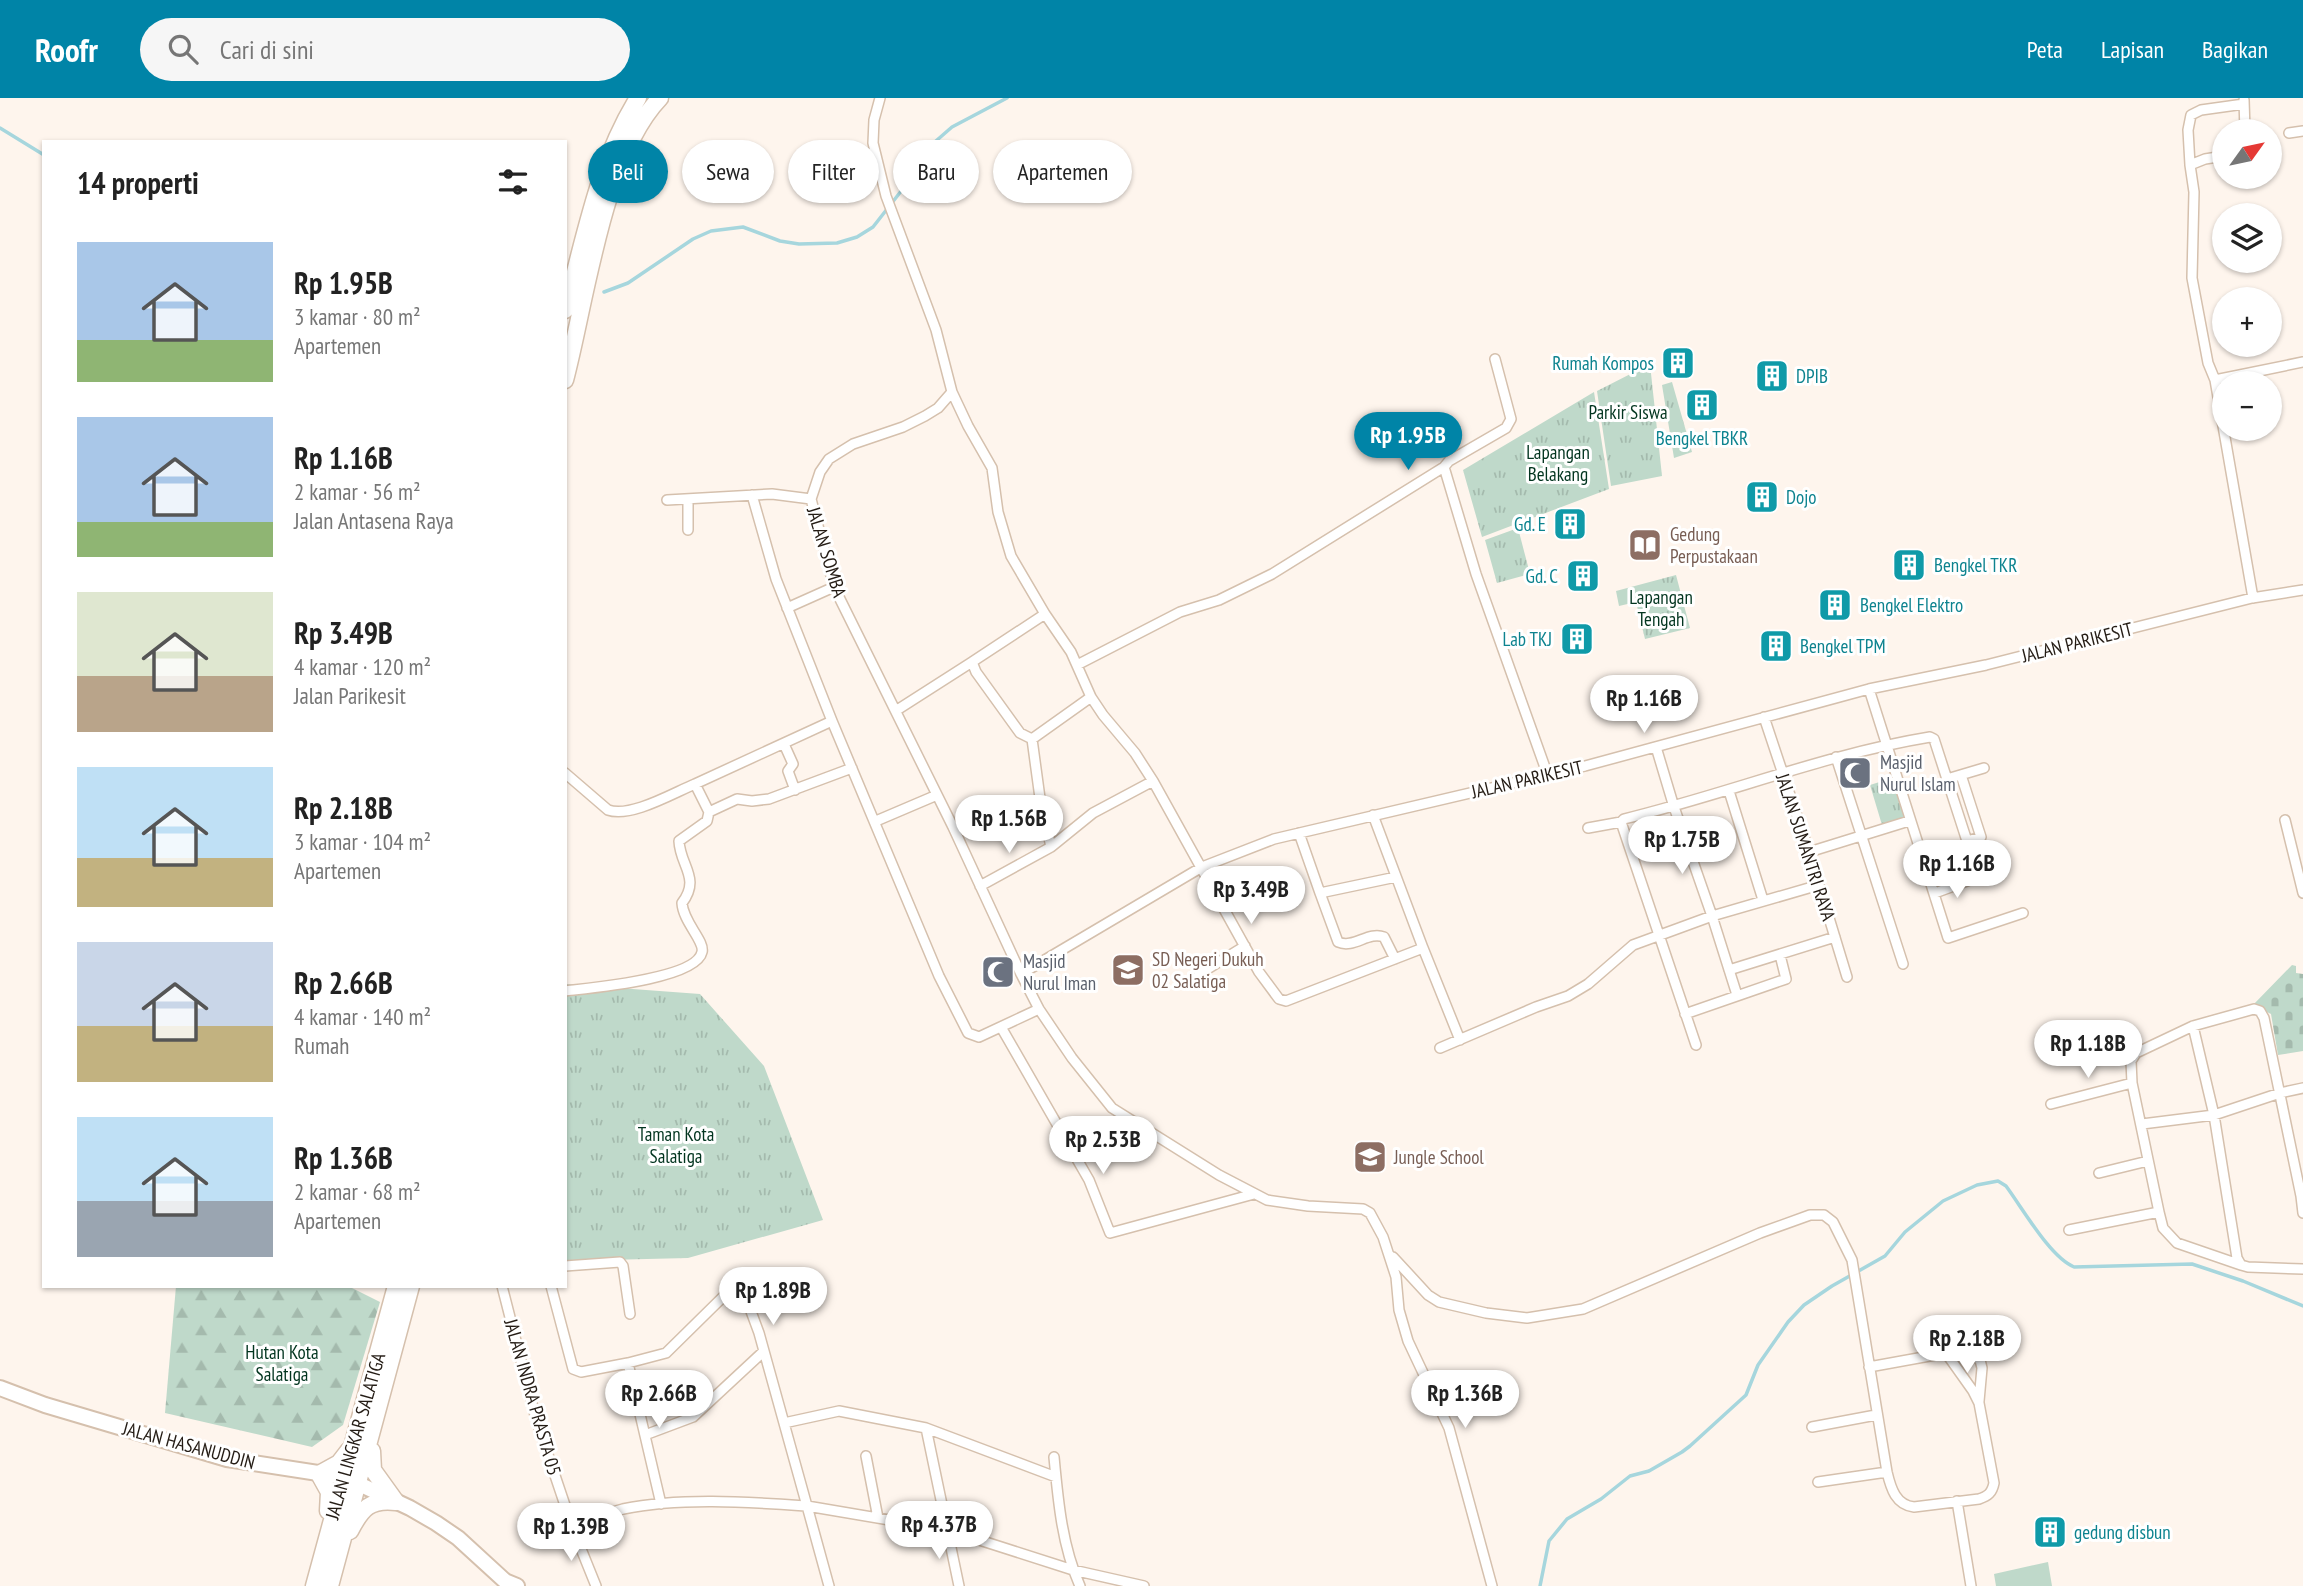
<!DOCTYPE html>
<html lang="id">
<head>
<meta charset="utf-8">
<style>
	body { margin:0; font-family:"PT Sans Narrow",sans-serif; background:#f6f6f6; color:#222; height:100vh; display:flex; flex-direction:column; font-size:26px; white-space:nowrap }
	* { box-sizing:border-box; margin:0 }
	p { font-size:23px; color:#767676 }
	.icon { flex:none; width:38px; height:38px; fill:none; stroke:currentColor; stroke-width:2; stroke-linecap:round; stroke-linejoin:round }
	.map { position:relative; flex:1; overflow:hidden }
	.drawer { position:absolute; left:42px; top:42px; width:525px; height:1148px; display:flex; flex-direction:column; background:#fff; border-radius:0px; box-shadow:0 2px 5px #0004 }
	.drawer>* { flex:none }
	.top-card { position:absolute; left:588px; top:42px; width:665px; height:63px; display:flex; gap:14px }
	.needle { width:46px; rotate:57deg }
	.tools { position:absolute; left:2212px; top:21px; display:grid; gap:14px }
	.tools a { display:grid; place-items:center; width:70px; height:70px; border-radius:50%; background:#fff; box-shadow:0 2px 5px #0004; font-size:35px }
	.price { position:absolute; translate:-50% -60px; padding:0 16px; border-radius:24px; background:#fff; color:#222; font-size:23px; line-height:46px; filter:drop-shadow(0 2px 4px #0008) }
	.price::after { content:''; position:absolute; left:50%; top:42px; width:21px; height:16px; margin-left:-10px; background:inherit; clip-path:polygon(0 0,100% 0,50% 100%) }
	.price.current { background:#0084a7; color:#fff }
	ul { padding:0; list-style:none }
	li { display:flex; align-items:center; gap:21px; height:175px; padding:0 35px }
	li span { display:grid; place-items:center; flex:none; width:196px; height:140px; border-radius:0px; color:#555 }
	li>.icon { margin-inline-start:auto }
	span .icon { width:84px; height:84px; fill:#fffc; stroke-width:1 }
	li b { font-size:30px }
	h2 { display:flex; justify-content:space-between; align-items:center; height:84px; padding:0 35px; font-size:30px }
	.chip { padding:0 24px; border-radius:32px; background:#fff; box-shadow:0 2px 5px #0004; font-size:24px; line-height:63px }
	.chip.current { background:#0084a7; color:#fff }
	header { display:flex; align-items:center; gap:42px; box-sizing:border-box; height:98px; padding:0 35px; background:#0084a7; color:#fff }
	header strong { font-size:33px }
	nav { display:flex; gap:38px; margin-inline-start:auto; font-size:24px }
	.search { width:490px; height:63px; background:#f6f6f6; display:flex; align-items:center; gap:18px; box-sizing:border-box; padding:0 24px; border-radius:38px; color:#767676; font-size:26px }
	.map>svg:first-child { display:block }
</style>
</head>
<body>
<header>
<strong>Roofr</strong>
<div class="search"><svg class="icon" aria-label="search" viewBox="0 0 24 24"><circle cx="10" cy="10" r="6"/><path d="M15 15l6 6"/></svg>Cari di sini</div>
<nav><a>Peta</a><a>Lapisan</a><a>Bagikan</a></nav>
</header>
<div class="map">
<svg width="2303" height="1488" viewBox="0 0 2303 1488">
	<defs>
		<pattern id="grass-tufts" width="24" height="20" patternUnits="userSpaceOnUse" patternTransform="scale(1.75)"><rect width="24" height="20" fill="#bfd9ca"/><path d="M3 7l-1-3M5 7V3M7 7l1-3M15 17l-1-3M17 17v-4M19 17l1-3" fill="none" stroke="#a4baad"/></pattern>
		<pattern id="forest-firs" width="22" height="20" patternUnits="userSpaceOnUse" patternTransform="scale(1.75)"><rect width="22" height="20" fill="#bfd9ca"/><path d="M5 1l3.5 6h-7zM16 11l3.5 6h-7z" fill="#a4baad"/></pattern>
		<pattern id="cemetery-stones" width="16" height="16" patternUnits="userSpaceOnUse" patternTransform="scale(1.75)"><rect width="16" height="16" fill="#bfd9ca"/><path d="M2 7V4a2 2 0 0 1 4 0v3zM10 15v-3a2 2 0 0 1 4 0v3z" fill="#a4baad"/></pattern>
	</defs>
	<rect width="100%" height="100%" fill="#fef5ed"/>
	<path fill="url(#grass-tufts)" d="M1650,266L1662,378L1611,388L1597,293Z
		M1672,284L1692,354L1674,360L1662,287Z
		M1594,294L1609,391L1482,439L1463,372Z
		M1518,430L1530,476L1497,485L1485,442Z
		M1676,477L1690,530L1645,541L1636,504L1619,508L1616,493Z
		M1892,680L1905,720L1882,727L1870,687Z
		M565,886L700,896L764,968L823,1122L688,1160L565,1163Z"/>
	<path fill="url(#forest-firs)" d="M176,1188H348L380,1204L343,1327L312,1349L165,1315Z"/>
	<path fill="url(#cemetery-stones)" d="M2292,867L2296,868V875L2303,876V953L2278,957L2271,916L2253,907Z"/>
	<path fill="#bfd9ca" d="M2048,1464L2052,1488H1996L1994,1476Z"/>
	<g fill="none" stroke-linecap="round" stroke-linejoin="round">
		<path stroke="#a6d6dd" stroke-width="3.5" d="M0,30L44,57
			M604,194L628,185L693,141L711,133L743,129L780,143L799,146L837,145L857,139L873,129L909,83L921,56L952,29L1007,0
			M1540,1488L1549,1443L1567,1421L1601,1401L1630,1378L1649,1373L1682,1354L1690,1348L1746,1297L1758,1267L1788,1224L1804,1207L1832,1188L1885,1158L1905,1134L1943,1103L1977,1087L1998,1083L2006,1088C2023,1111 2050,1159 2074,1169L2192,1166L2243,1183L2303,1208"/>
		<defs>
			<path id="minor" d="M880,0L874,22L873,45L886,98L936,232L952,294L938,310L925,318L903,329L853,346L829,361L820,374L811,401L834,489L953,729L1021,876L1039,911L1072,960L1112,1010L1219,1077L1267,1102L1308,1108L1363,1111L1370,1115L1383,1139L1396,1179L1399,1212L1408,1243L1449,1330L1492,1488
				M2244,2L2245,33
				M2289,35L2303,33
				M2224,58L2205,61L2190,67L2194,94L2192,180L2208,265L2215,282L2253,500
				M2190,67L2188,32L2191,17L2201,12L2244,6
				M2215,282L2303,264
				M952,294L968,328L992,370L998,414L1011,458L1045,516L1071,554L1091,599L1103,617L1135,655L1153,683L1259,874L1279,901L1286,903L1423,850
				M1444,369L1449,363L1506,330L1511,321L1495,261
				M752,397L776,481L832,623L939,878L968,935L979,939L1039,911
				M667,402L772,396L811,401
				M688,402V432
				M787,510L834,489
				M1045,516L972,564L976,574L1020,635L1032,641L1091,599
				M1077,567L1180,514L1219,502L1272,476L1444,369L1476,476L1547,675
				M1869,591L1948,840L2023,815
				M897,612L972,564
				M1764,619L1809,754L1847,879
				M1032,641L1040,700L1051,749L1093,715L1153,683
				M784,646L793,666L788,673L795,692
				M1656,649L1674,709L1712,818L1737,897
				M1836,659L1903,866
				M565,675L608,712C631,720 673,695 695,686
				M1961,677L1981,739L1967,743
				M1947,681L1984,670
				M1729,693L1763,802
				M709,714L695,686L832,623
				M1373,717L1423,850L1460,942
				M2285,722L2303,795
				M876,723L937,697
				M1621,724L1696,947
				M1588,730L1621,724L1624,721C1727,696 1826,656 1930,639L1934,641L1977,774L1970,782L1935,795
				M1299,735L1320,795
				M1809,754L1909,723
				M980,788L1051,749
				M1395,861L1384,839C1368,833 1354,851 1338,844L1320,795L1396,779
				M1729,872L1835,839
				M1021,876L1202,769L1274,741L1585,668L1869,591L1986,567L2252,500L2303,492
				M1190,886L1201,875L1245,848
				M565,893C590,890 696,881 702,854C705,843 683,824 682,805C701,780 680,768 679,743L707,723L709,714L737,701L752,703L769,701L852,670
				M1685,916L1786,881L1780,857
				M2193,928L2214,1017L2237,1160L2241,1167L2248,1169L2303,1171
				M1001,929L1089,1082L1110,1135L1254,1096
				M1440,950L1536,909L1568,898L1588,886L1633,847L1712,818L1819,787
				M2051,1006L2132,985
				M2142,1026L2214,1017L2280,995L2303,990
				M2099,1075L2148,1063
				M2159,1114L2163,1130L2177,1145L2241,1167
				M2069,1132L2159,1114L2132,985L2131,963L2136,955L2193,928L2254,911L2260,913L2264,920L2301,1098L2303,1115
				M1393,1159L1428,1197L1439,1204L1486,1215L1527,1220L1583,1211L1760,1135L1810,1117H1824L1833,1124L1852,1162L1887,1374C1891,1391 1896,1407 1914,1409L1979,1401C1988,1398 1992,1395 1994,1385L1979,1305L1973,1293L1946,1255
				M565,1168L620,1164L623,1168L630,1216
				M502,1188L536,1321L573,1431L596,1488
				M551,1188L573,1271L581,1274L628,1265L666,1255L732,1190L742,1189L759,1235L807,1408L948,1432L1073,1472L1144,1488
				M628,1265L661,1406
				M1869,1269L1946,1255L1967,1254L1980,1262L1982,1270L1979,1303
				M784,1325L839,1313L926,1330L1056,1379
				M1812,1329L1876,1317
				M926,1330L959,1488
				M645,1337L693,1319L764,1253
				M866,1358L878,1420
				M1054,1359C1058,1402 1062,1448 1080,1488
				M1818,1384L1887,1374
				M1957,1403L1971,1488
				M573,1431C589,1425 606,1415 623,1411C681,1399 748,1404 807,1408L829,1488"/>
			<path id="primary" d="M0,1290L45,1307L227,1361L344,1379L410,1410L436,1425L458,1440L505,1483L517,1488"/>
			<path id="trunk" d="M565,212C585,140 598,64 638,0
				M565,282C586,203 603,59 660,0
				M372,1353L373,1372L396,1404
				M328,1413L329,1394L319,1376L339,1365L349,1352
				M350,1433C362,1410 370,1401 396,1404
				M314,1488L396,1188
				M330,1488L411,1188"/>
		</defs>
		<use href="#minor" stroke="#d5c0ad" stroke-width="12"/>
		<use href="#primary" stroke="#d5c0ad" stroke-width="18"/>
		<use href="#trunk" stroke="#d5c0ad" stroke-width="19"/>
		<use href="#minor" stroke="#fff" stroke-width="9"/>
		<use href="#primary" stroke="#fff" stroke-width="14"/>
		<use href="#trunk" stroke="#fff" stroke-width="16"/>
	</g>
	<defs>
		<symbol id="building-square" viewBox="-11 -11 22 22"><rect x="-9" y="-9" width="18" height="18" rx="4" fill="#0f9aa8" stroke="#fff"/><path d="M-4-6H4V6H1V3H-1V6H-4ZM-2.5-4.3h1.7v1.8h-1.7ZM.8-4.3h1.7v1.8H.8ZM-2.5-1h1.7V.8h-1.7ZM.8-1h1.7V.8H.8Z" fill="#fff"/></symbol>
		<symbol id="library-square" viewBox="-11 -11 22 22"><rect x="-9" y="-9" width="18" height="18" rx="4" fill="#8d6e63" stroke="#fff"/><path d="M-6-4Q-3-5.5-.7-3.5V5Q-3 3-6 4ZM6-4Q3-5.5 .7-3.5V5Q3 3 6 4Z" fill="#fff"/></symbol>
		<symbol id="mosque-square" viewBox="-11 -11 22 22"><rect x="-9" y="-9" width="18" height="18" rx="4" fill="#6b7280" stroke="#fff"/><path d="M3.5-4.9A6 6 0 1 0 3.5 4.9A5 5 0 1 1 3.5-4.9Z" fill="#fff"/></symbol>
		<symbol id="school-square" viewBox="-11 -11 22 22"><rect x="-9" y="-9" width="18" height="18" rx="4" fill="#8d6e63" stroke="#fff"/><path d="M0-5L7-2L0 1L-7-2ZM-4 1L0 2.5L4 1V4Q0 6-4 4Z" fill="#fff"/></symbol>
	</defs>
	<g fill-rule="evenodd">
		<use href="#building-square" x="1659" y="246" width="38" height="38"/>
		<use href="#building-square" x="1753" y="259" width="38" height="38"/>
		<use href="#building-square" x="1683" y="288" width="38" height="38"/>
		<use href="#building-square" x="1743" y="380" width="38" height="38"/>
		<use href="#building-square" x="1551" y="407" width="38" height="38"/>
		<use href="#library-square" x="1626" y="428" width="38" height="38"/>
		<use href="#building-square" x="1890" y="448" width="38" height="38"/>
		<use href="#building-square" x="1564" y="459" width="38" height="38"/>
		<use href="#building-square" x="1816" y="488" width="38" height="38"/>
		<use href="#building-square" x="1558" y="522" width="38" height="38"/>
		<use href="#building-square" x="1757" y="529" width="38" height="38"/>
		<use href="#mosque-square" x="1836" y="656" width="38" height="38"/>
		<use href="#school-square" x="1109" y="853" width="38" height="38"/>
		<use href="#mosque-square" x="979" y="855" width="38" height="38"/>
		<use href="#school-square" x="1351" y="1040" width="38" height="38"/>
		<use href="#building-square" x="2031" y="1415" width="38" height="38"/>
	</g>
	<g text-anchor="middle" stroke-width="6" stroke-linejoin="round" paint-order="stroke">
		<g font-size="19" fill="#0d838f" stroke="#fff" text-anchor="start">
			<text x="1654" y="272" text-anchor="end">Rumah Kompos</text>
			<text x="1796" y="285">DPIB</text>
			<text x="1702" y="347" text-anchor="middle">Bengkel TBKR</text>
			<text x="1786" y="406">Dojo</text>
			<text x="1546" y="433" text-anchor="end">Gd. E</text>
			<text x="1934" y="474">Bengkel TKR</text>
			<text x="1558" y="485" text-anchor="end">Gd. C</text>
			<text x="1860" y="514">Bengkel Elektro</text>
			<text x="1552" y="548" text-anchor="end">Lab TKJ</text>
			<text x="1800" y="555">Bengkel TPM</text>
			<text x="2074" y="1441">gedung disbun</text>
		</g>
		<g font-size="19" fill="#02351f" stroke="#fff">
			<text x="1628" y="321">Parkir Siswa</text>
			<text x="1558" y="361">Lapangan<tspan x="1558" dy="22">Belakang</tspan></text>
			<text x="1661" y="506">Lapangan<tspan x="1661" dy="22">Tengah</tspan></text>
			<text x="676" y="1043">Taman Kota<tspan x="676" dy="22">Salatiga</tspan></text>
			<text x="282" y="1261">Hutan Kota<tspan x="282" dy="22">Salatiga</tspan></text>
		</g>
		<g font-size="19" fill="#785e54" stroke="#fff" text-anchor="start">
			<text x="1670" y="443">Gedung<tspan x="1670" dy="22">Perpustakaan</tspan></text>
			<text x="1152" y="868">SD Negeri Dukuh<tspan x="1152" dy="22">02 Salatiga</tspan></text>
			<text x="1394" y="1066">Jungle School</text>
		</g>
		<g font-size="19" fill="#241c15" stroke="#fff">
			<text transform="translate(827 454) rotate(73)" y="7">JALAN SOMBA</text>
			<text transform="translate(2077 544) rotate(-14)" y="7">JALAN PARIKESIT</text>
			<text transform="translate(1527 681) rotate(-13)" y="7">JALAN PARIKESIT</text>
			<text transform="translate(1806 749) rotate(72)" y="7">JALAN SUMANTRI RAYA</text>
			<text transform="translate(533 1299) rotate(74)" y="7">JALAN INDRA PRASTA 05</text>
			<text transform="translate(355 1338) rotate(-74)" y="7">JALAN LINGKAR SALATIGA</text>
			<text transform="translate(189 1347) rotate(15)" y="7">JALAN HASANUDDIN</text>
		</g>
		<g font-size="19" fill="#5b616d" stroke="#fff" text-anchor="start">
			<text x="1880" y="671">Masjid<tspan x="1880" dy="22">Nurul Islam</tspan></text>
			<text x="1023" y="870">Masjid<tspan x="1023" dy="22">Nurul Iman</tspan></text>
		</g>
	</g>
</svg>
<div class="tools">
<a><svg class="needle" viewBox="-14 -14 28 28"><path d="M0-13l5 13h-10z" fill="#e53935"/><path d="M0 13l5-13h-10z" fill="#767676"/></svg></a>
<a><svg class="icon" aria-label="layers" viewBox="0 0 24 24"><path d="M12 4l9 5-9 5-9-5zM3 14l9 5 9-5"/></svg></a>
<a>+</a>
<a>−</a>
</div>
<b class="price current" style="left:1408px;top:374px">Rp 1.95B</b>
<b class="price" style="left:1644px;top:637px">Rp 1.16B</b>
<b class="price" style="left:1009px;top:757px">Rp 1.56B</b>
<b class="price" style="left:1682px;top:778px">Rp 1.75B</b>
<b class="price" style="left:1957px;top:802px">Rp 1.16B</b>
<b class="price" style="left:1251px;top:828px">Rp 3.49B</b>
<b class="price" style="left:2088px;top:982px">Rp 1.18B</b>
<b class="price" style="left:1103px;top:1078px">Rp 2.53B</b>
<b class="price" style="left:773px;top:1229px">Rp 1.89B</b>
<b class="price" style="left:1967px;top:1277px">Rp 2.18B</b>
<b class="price" style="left:659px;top:1332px">Rp 2.66B</b>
<b class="price" style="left:1465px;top:1332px">Rp 1.36B</b>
<b class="price" style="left:939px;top:1463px">Rp 4.37B</b>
<b class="price" style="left:571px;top:1465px">Rp 1.39B</b>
<div class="top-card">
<a class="chip current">Beli</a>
<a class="chip">Sewa</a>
<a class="chip">Filter</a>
<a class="chip">Baru</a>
<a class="chip">Apartemen</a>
</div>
<section class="drawer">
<h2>14 properti<svg class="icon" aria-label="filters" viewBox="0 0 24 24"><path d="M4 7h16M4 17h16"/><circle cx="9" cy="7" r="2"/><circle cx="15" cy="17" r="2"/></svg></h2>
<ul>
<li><span style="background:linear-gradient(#a9c7e8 70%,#8fb573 0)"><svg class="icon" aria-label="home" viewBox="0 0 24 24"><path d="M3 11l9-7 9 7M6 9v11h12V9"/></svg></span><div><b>Rp 1.95B</b><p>3 kamar · 80 m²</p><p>Apartemen</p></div></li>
<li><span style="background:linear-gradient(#a9c7e8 75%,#8fb573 0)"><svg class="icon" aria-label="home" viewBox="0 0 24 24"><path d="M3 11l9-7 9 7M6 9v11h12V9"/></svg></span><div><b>Rp 1.16B</b><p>2 kamar · 56 m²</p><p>Jalan Antasena Raya</p></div></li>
<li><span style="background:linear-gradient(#dfe7d0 60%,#b9a48a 0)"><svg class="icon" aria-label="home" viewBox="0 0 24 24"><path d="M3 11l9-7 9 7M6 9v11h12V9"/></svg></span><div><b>Rp 3.49B</b><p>4 kamar · 120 m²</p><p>Jalan Parikesit</p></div></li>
<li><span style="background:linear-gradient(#bfe0f5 65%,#c2b280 0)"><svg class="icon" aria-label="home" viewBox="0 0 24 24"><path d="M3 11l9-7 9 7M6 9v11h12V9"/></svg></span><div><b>Rp 2.18B</b><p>3 kamar · 104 m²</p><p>Apartemen</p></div></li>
<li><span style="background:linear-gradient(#c9d6e8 60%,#c2b280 0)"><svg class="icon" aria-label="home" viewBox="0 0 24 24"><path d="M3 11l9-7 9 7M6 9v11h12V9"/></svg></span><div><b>Rp 2.66B</b><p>4 kamar · 140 m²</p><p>Rumah</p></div></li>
<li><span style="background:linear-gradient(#bfe0f5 60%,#9aa5b1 0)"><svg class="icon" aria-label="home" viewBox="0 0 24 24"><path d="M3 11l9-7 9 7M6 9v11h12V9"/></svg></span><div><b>Rp 1.36B</b><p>2 kamar · 68 m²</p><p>Apartemen</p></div></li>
</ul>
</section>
</div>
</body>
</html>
